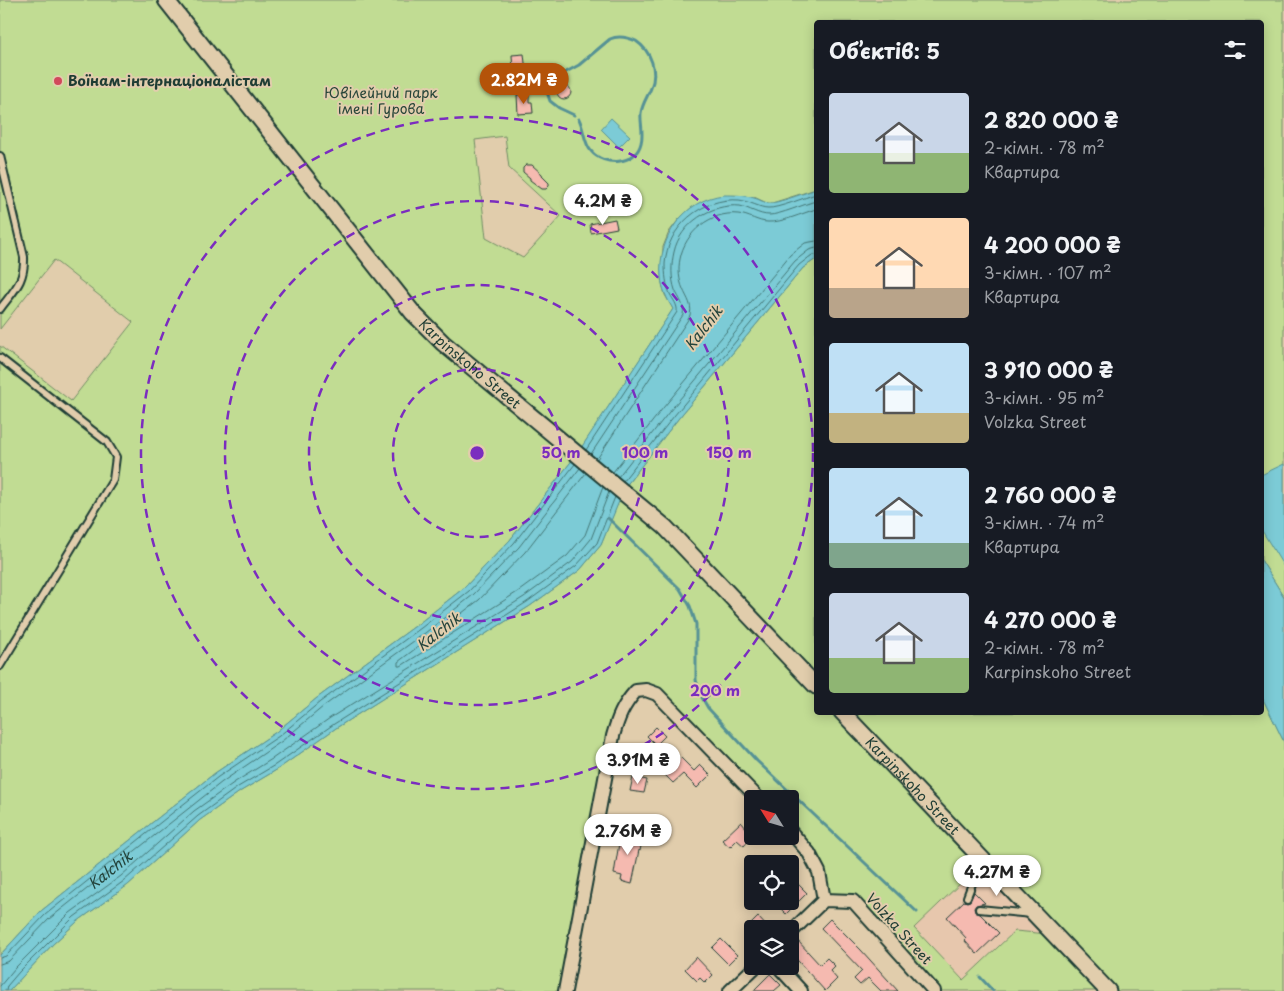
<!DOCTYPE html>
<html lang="uk">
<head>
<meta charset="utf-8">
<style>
	body { margin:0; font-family:"Playpen Sans",sans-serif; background:#20242c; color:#f1f3f6; height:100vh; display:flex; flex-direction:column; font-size:19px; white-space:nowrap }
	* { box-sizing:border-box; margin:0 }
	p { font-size:16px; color:#9ea1a6 }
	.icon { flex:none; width:28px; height:28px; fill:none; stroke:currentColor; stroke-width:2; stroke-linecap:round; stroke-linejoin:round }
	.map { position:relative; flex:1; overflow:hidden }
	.sheet { position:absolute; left:814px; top:20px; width:450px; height:695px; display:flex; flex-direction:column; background:#171b24; border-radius:5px; box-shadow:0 2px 12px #0003 }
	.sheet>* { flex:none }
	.needle { width:32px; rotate:307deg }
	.buttons { position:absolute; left:744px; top:790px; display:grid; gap:10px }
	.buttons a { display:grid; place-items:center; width:55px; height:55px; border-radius:5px; background:#171b24; box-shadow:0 2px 12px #0003; font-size:25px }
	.price { position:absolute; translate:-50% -42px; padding:0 11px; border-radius:18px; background:#fff; color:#222; font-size:16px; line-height:32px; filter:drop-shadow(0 1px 2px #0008) }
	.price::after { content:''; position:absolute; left:50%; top:30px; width:15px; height:11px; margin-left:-8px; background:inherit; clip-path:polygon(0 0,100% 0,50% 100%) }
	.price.active { background:#b45309; color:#fff }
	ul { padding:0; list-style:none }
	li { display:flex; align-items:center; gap:15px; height:125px; padding:0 15px }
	li span { display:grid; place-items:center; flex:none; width:140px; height:100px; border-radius:5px; color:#555 }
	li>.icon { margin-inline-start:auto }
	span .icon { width:60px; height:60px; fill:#fffc; stroke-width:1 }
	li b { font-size:21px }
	h2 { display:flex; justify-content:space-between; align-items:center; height:60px; padding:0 15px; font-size:21px }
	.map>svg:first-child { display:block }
</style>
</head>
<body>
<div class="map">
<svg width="1284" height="991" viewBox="0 0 1284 991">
	<rect width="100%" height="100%" fill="#e1cdac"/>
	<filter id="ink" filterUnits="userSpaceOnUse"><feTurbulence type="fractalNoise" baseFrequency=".02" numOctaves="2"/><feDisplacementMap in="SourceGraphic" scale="10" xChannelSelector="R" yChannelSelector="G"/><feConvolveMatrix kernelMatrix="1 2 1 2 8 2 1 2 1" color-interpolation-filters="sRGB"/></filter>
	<g filter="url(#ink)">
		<path fill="#e7c7ad" d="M973,856L1048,934L1015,931L964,980L914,928L965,879Z"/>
		<path fill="#c1dc93" stroke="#708c64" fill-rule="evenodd" d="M0,0H166L413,313L574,458L510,540L465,587L418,624L317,698L276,732L215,773L168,810L41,911L0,955V346L71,401L133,322L54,260L0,329Z
			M174,0H1284V597L1261,560V22H816V189L769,204L754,197L721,196L706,200L691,208L679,219L669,232L663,247L661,279L665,295L673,309L580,450L430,323ZM505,136L509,168L561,216L523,258L486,238L475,140Z
			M816,259V679L625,487L678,419L803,268Z
			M621,495L646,516L816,692V712L836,713L973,856L965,879L914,928L963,980L1015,931L1048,934L1102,991H934L853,901L824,900L819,872L790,831V799H759L646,690L626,702L565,991H508L498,989L497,991H9L53,944L78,921L128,885L200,820L241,791L278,769L336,728L530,606L580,570L601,545Z
			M1261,695L1284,742V991H1114L848,713L1261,712Z"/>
		<path fill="#7bcbd6" stroke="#569295" d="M611,118L630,136L619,147L601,129Z
			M816,189V259L803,268L678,419L625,487L601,545L580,570L530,606L336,728L278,769L241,791L200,820L128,885L78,921L53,944L9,991H0V955L41,911L168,810L215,773L276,732L317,698L418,624L465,587L510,540L577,454L673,309C667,299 662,289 661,277C657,239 684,199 724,195C734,195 745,195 754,198C759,199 764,203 769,203C775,204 808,192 816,189Z
			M1284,464V567L1261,529V475Z
			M1261,560L1284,597V742L1261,695Z"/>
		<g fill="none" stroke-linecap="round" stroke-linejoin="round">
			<g stroke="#447675" stroke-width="1">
				<path d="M586,450L677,312C678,305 673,300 670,294C666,285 665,274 665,264C667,227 702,197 739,200C749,201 760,208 768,208C777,209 806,197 816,194"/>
				<path d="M591,454L683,315C685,305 679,299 675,290C671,278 671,265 674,252C680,224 711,203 740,206C749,208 759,215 769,215C780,215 804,204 816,201"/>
				<path d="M597,459L689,318C694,306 687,299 683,289C679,280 678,269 680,259C685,232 711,211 738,214C749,215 758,222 768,222C781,223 803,213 816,209"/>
				<path d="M613,472L663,408L790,255L805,243L816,241"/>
				<path d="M586,473L525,552L479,600L398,662V666H401L519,591L567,556L585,535L603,487"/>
				<path d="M618,477L669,412L795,261L809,250L816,248"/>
				<path d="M623,481L674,416L799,265L812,255H816"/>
				<path d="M0,958L6,956L45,915L171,814L218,777L279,736L320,702L421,628L469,591L514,543L575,464"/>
				<path id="s1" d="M0,964L9,961L49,919L222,782L282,741L324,706L425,633L473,595L519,547L580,468"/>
				<path d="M0,986L15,968L70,913L121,876L194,811L235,782L272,759L330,718L524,597L572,562L591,539L609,492"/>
				<path d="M6,991L7,986L19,972L74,917L124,881L198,816L238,787L275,765L334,724L527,602L576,566L597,543L615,497"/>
			</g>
			<path stroke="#569295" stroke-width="3" d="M574,115L559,108L550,101L547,92L549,85L555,78L579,65L610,39C619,35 627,37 636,41C651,51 658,71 651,88C648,96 642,104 641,113C640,123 644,133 641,143C636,165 604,167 591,151C584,143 584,129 579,119
				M608,518L680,589L690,606L696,624V680L700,694L708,708L757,761L917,912
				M980,977L993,991"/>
		</g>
		<path fill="#f5bab0" stroke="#1f3d34" d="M524,54L526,72H513L512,55Z
			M557 92a7 7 0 1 1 14 0a7 7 0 1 1-14 0Z
			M529,94V102H532L533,113L518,114L517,95Z
			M526,165H532L542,174L543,177L549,183V186L546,189H542L530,180V178L523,172V168Z
			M615,219L617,228L591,233L590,224Z
			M656,727L665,736L656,745L647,736Z
			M681,758L694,771L700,765L710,775L697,788L683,774L673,783L664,774Z
			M633,777L647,780L644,793L630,791Z
			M741,822L753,836L744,846L737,840L730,847L722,840Z
			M621,831L643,835L640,851L639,850L632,884L621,881L622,876L614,874Z
			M797,883L807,893L786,914L773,901H790V890Z
			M974,892L985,903L976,905L974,908L975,912L980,914L999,933L977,954L964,940L966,938L947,917L964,901L967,902L970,901Z
			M758,917L769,929H746Z
			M830,919L861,950L898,991H881L868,978L860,985L854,979L862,971L821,928Z
			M721,939L737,955L728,964L712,948Z
			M798,941L820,965L827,958L835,966L830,971L837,979L825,991L790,952V949Z
			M696,957L713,975L705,983L700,978L697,981L685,969Z
			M770,974L781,985L774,991H753Z"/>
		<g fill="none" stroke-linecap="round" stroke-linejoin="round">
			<defs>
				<path id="service" d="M0,156L24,257C25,282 14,290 0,309
					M0,358L107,442L116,457L113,480L0,666
					M967,897L981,860
					M979,909L1032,914"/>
				<path id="minor" d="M790,831L809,853L819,872L824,900
					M824,900L853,901L934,991
					M790,933L824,900
					M778,966L801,991
					M565,991L613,736C618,718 623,705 636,691L646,690L657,694L759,799
					M730,991L756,966"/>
				<g id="tertiary">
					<path id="s2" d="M166,0L413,313L443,343L665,527L816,686"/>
					<path id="s3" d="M842,712L1108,991"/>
				</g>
			</defs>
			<use href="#service" stroke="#1f3d34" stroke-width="10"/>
			<use href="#minor" stroke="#1f3d34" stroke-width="16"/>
			<use href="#tertiary" stroke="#1f3d34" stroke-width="19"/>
			<use href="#service" stroke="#e1cdac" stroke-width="6"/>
			<use href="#minor" stroke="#e1cdac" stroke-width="12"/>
			<use href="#tertiary" stroke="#e1cdac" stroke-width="15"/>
		</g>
	</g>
	<g fill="none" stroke="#7b2cbf" stroke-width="2.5" stroke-dasharray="9 6">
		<circle cx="477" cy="453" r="84"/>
		<circle cx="477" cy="453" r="168"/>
		<circle cx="477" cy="453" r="252"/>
		<circle cx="477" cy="453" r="336"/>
	</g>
	<circle fill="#d1495b" stroke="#e1cdac" stroke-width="2" cx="58" cy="81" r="5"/>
	<g text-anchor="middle" stroke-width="4" stroke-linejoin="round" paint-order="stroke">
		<g font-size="14" font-weight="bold" fill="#1f3d34" stroke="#e1cdac" text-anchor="start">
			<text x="68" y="86">Воїнам-інтернаціоналістам</text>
		</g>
		<g font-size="14" fill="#274539" stroke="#e1cdac">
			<text x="381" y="98">Ювілейний парк<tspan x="381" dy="16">імені Гурова</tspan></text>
		</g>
		<g font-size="14" fill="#1f3d34" stroke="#e1cdac">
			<text dy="5" stroke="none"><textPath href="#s2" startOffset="475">Karpinskoho Street</textPath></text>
			<text dy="5" stroke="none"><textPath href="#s3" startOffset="102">Karpinskoho Street</textPath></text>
			<text transform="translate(899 929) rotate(48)" y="5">Volzka Street</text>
		</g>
		<g font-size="15" font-style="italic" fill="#24443c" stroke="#e1cdac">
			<text transform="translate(704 328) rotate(-52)" y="5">Kalchik</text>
			<text transform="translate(439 632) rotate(-38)" y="5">Kalchik</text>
			<text dy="5" stroke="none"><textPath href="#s1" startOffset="146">Kalchik</textPath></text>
		</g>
	</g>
	<circle cx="477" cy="453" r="8" fill="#7b2cbf" stroke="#e1cdac" stroke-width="2.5"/>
	<g font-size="15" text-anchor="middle" font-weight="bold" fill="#7b2cbf" stroke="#e1cdac" stroke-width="4" stroke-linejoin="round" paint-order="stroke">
		<text x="561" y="458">50 m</text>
		<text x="645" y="458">100 m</text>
		<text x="729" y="458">150 m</text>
		<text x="715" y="696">200 m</text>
	</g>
</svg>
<div class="buttons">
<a><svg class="needle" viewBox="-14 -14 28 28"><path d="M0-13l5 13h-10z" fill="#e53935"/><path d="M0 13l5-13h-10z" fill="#9ea1a6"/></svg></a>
<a><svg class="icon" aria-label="locate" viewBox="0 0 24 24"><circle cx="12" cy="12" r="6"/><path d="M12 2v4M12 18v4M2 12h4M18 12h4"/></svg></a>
<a><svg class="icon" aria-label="layers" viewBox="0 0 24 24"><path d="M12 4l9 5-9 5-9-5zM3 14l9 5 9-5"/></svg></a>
</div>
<b class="price active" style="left:524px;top:105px">2.82M ₴</b>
<b class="price" style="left:603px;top:226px">4.2M ₴</b>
<b class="price" style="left:638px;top:785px">3.91M ₴</b>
<b class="price" style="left:628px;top:856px">2.76M ₴</b>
<b class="price" style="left:997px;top:897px">4.27M ₴</b>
<section class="sheet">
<h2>Об’єктів: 5<svg class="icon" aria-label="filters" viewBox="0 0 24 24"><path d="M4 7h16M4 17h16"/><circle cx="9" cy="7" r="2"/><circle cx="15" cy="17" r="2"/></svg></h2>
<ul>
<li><span style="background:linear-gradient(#c9d6e8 60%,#8fb573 0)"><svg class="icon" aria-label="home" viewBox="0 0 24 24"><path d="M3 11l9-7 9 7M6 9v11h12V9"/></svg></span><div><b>2 820 000 ₴</b><p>2-кімн. · 78 m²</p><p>Квартира</p></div></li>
<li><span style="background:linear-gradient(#ffd9b3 70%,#b9a48a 0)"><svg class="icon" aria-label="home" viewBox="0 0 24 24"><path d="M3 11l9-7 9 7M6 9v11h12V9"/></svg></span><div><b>4 200 000 ₴</b><p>3-кімн. · 107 m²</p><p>Квартира</p></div></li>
<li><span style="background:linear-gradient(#bfe0f5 70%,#c2b280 0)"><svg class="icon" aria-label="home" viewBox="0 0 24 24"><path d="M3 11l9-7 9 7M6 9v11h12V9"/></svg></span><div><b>3 910 000 ₴</b><p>3-кімн. · 95 m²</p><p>Volzka Street</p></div></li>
<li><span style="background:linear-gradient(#bfe0f5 75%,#7fa58c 0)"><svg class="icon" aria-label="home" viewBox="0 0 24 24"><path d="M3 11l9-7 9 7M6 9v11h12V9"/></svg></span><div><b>2 760 000 ₴</b><p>3-кімн. · 74 m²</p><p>Квартира</p></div></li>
<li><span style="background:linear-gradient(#c9d6e8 65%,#8fb573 0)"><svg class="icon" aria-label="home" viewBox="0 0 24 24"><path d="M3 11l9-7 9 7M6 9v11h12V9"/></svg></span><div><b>4 270 000 ₴</b><p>2-кімн. · 78 m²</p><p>Karpinskoho Street</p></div></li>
</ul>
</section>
</div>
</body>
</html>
